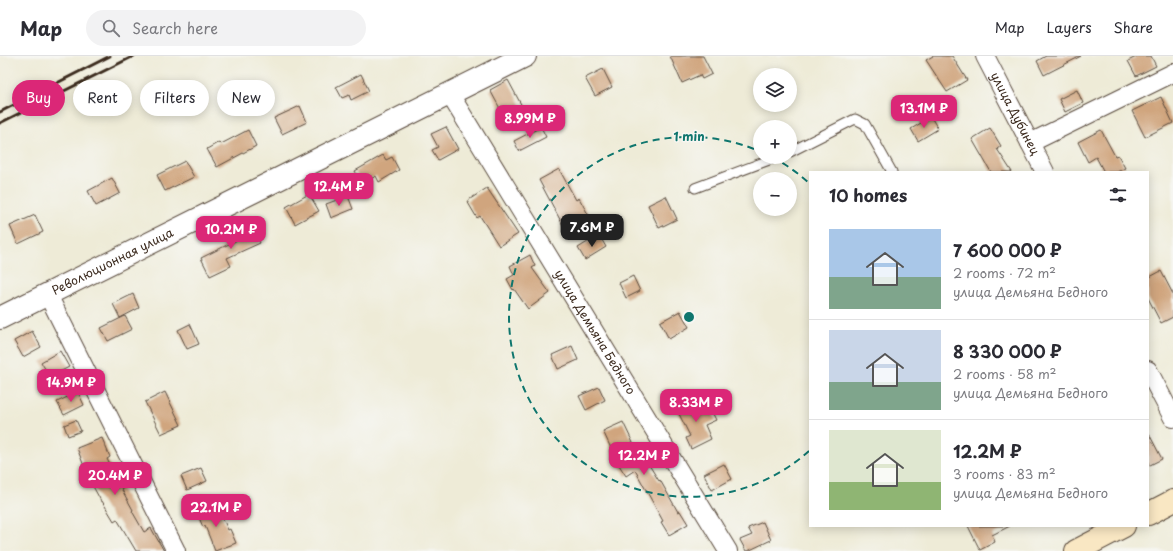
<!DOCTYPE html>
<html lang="en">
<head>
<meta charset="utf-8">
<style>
	body { margin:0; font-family:"Playpen Sans",sans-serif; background:#f2f2f3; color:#2b2b33; height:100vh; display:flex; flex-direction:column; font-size:15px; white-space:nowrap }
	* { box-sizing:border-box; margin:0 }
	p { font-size:13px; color:#7c7c81 }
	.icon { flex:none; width:22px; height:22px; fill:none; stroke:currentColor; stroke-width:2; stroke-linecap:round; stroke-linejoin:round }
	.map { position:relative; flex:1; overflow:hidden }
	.drawer { position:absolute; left:809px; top:115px; width:340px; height:356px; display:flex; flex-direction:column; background:#fff; border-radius:0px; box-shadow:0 2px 10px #0003 }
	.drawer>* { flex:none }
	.banner { position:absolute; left:12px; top:24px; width:380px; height:36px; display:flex; gap:8px }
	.controls { position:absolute; left:753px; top:12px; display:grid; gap:8px }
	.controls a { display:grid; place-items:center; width:44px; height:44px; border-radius:50%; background:#fff; box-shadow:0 2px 10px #0003; font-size:20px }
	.price { position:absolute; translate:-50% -34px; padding:0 9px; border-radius:8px; background:#db2777; color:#fff; font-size:13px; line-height:26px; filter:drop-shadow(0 1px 2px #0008) }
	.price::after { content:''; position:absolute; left:50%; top:24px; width:12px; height:9px; margin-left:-6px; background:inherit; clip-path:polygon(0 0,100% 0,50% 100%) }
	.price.active { background:#222; color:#fff }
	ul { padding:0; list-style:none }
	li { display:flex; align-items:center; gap:12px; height:100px; padding:0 20px }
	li+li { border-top:1px solid #e1e1e2 }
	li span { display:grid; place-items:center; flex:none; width:112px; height:80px; border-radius:0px; color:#555 }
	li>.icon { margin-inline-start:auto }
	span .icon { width:48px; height:48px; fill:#fffc; stroke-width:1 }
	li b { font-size:17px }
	h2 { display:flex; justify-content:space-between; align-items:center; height:48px; padding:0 20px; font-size:17px }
	.tag { padding:0 14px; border-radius:18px; background:#fff; box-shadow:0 2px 10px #0003; font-size:14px; line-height:36px }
	.tag.active { background:#db2777; color:#fff }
	header { display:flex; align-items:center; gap:24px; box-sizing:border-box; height:56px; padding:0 20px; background:#fff; border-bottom:1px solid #e1e1e2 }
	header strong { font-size:19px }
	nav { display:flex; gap:22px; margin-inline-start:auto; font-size:14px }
	.search { width:280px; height:36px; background:#f2f2f3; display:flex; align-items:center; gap:10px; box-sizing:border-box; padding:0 14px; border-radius:22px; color:#7c7c81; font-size:15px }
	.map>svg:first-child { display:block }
</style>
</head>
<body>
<header>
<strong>Map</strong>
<div class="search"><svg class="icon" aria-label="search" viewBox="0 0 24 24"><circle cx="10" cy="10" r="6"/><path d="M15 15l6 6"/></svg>Search here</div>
<nav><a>Map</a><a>Layers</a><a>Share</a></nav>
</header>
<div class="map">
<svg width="1173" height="495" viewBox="0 0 1173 495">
	<rect width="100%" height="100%" fill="#f6f6f2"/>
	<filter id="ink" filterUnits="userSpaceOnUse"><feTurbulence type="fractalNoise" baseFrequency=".025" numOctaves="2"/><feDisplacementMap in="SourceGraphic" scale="8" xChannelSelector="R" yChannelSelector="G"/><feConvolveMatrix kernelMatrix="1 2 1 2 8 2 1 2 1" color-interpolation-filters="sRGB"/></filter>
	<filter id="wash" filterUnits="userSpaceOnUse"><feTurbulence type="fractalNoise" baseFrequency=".012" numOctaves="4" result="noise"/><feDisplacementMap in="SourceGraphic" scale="16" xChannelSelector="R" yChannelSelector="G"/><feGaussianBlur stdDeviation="0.9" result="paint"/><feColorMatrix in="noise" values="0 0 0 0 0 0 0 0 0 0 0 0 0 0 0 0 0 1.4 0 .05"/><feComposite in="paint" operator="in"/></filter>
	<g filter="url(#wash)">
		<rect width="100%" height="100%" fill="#eeebd7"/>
		<g id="blocks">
			<path fill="#d0a57e" d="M670,0H703L712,18L702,23L700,19L682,27Z
				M933,0H952L967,24L947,36L926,4Z
				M1046,0H1081L1044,19L1037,5Z
				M1138,0H1151L1156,10L1136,20L1128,5Z
				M603,13L612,31L595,40L585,22Z
				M361,18L369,35L351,44L349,39L342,42L336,31Z
				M508,24L524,54L513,59L511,56L504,60L490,34Z
				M1077,34L1083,47L1065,56L1059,43Z
				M1161,41L1173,67L1145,81L1132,55Z
				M300,50L307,66L282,78L274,62Z
				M931,61L938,73L918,85L911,73Z
				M446,71L458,93L438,104L432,94L438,91L431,78Z
				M541,71L546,81L519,95L514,85Z
				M990,72L1001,90L997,93L1012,116H991L972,83Z
				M248,74L256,90L217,111L207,93L219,86L221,88Z
				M1101,74L1115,100L1118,99L1125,112L1117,116H1104L1096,101L1088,106L1078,86Z
				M383,99L386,104L392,101L399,114L379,126L376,120L362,128L355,115Z
				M185,105L194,121L165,135L157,119Z
				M559,113L576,144L579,142L589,160L565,173L539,124Z
				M112,122L120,137L96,150L88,135Z
				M487,132L518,178L499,190L480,160L477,162L467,145Z
				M309,138L319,155L295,168L286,151Z
				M348,140L353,153L331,162L326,148Z
				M666,140L677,163L659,172L648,149Z
				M35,159L43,176L18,188L10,170Z
				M251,167L260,187L227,202L231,210L210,220L201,202L241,182L237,173Z
				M599,179L606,191L585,204L578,192Z
				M530,199L535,210L532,212L550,237L528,253L514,233L513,234L507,223L514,219L510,210Z
				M1161,215L1173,238V261L1161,267L1148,242V222Z
				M633,220L640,235L626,242L619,227Z
				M133,238L139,252L120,262L113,248Z
				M680,255L689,271L669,283L660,266Z
				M125,260L132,273L108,285L101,272Z
				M190,268L199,288L187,293L178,274Z
				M32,275L41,291L23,301L14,285Z
				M572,290L578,304L558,313L552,299Z
				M60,295L69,311L50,321L41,306Z
				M599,331L605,344L586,354L579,340Z
				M78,336L84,349L64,359L57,346Z
				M165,336L181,369L161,378L145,346Z
				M693,344L698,355L709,350L716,364L705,369L711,383L691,393L686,382L690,380L676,352Z
				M76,364L81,375L68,380L64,369Z
				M623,366L634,389L636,388L659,425L660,424L678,456L680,455L688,468L669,479L661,466L663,465L635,414L626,420L614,401H615L603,375Z
				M1148,376L1162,403L1148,410Z
				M102,382L110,401L107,403L123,434H122L133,454L132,455L144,476L151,472L164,495H136L117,463L114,465L102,445H101L89,423L77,392Z
				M724,408L732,423L712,434L704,418Z
				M201,412L207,425L187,434L181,420Z
				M217,449L228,474L230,473L236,487L215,495L205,470L203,471L197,457Z
				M763,466L771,484L748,495H746L740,484L752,479L748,472Z
				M968,470H1010L992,479L995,486L980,494Z"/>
		</g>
	</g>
	<g filter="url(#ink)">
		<use href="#blocks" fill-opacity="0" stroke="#56473a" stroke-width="1"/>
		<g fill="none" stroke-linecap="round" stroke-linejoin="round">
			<defs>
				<path id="service" d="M790,96L855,63L865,68L892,116
					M695,132L777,101"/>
				<g id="minor">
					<path id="s1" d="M985,0L1045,116"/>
					<path id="s2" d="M449,37L728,495"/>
					<path d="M1030,87L1173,17"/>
					<path d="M48,239L176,495"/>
					<path d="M1148,314L1173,362"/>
				</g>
				<g id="tertiary">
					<path id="s3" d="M0,262L525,0"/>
				</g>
				<path id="secondary" d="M1148,458L1173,445
					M1076,495L1124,470"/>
			</defs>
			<use href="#service" stroke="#56473a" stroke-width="11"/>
			<use href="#minor" stroke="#56473a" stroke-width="20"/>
			<use href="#tertiary" stroke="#56473a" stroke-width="24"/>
			<use href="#secondary" stroke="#56473a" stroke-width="24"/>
			<use href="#service" stroke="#fff" stroke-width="9"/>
			<use href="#minor" stroke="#fff" stroke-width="18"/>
			<use href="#tertiary" stroke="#fff" stroke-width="22"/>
			<use href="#secondary" stroke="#f9e7c3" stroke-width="22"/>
			<path stroke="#3b2a1e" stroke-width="3" d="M0,56L110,0
				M0,67L134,0"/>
		</g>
	</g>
	<path fill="none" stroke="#0f766e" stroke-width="2" stroke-dasharray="7 5" d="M809 395A180 180 0 1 1 759 95M772 101A180 180 0 0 1 809 127"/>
	<g text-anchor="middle" stroke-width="3" stroke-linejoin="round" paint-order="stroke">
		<g font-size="12" fill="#3b2a1e" stroke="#f6f6f2">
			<text dy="4" stroke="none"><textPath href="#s1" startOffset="65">улица Дубинец</textPath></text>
			<text dy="4" stroke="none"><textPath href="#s3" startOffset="126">Революционная улица</textPath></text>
			<text dy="4" stroke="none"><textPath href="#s2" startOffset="280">улица Демьяна Бедного</textPath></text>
		</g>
	</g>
	<circle cx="689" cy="261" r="6" fill="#0f766e" stroke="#f6f6f2" stroke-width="2"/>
	<g font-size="12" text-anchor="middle" font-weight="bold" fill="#0f766e" stroke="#f6f6f2" stroke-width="3" stroke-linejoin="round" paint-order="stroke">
		<text x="689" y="85">1 min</text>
	</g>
</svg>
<div class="controls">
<a><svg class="icon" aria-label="layers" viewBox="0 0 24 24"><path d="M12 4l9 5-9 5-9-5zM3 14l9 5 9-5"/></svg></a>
<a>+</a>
<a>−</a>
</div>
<b class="price" style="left:924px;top:73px">13.1M ₽</b>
<b class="price" style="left:530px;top:83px">8.99M ₽</b>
<b class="price" style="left:339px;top:151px">12.4M ₽</b>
<b class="price active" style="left:592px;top:192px">7.6M ₽</b>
<b class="price" style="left:231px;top:194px">10.2M ₽</b>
<b class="price" style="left:71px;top:347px">14.9M ₽</b>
<b class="price" style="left:696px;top:367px">8.33M ₽</b>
<b class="price" style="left:644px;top:420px">12.2M ₽</b>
<b class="price" style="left:115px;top:440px">20.4M ₽</b>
<b class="price" style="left:216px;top:472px">22.1M ₽</b>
<div class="banner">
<a class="tag active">Buy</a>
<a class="tag">Rent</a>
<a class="tag">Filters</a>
<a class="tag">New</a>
</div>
<section class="drawer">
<h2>10 homes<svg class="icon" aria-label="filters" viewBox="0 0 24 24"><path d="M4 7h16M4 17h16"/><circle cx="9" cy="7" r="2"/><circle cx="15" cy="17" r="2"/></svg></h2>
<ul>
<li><span style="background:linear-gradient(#a9c7e8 60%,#7fa58c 0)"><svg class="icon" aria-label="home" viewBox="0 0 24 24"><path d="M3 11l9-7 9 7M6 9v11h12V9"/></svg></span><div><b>7 600 000 ₽</b><p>2 rooms · 72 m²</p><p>улица Демьяна Бедного</p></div></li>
<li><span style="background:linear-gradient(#c9d6e8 65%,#7fa58c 0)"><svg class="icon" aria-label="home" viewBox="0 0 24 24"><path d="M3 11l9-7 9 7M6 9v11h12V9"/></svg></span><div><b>8 330 000 ₽</b><p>2 rooms · 58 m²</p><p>улица Демьяна Бедного</p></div></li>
<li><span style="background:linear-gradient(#dfe7d0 65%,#8fb573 0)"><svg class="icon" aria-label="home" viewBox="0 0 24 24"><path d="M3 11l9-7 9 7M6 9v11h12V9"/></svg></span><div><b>12.2M ₽</b><p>3 rooms · 83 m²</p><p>улица Демьяна Бедного</p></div></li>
</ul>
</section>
</div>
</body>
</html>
